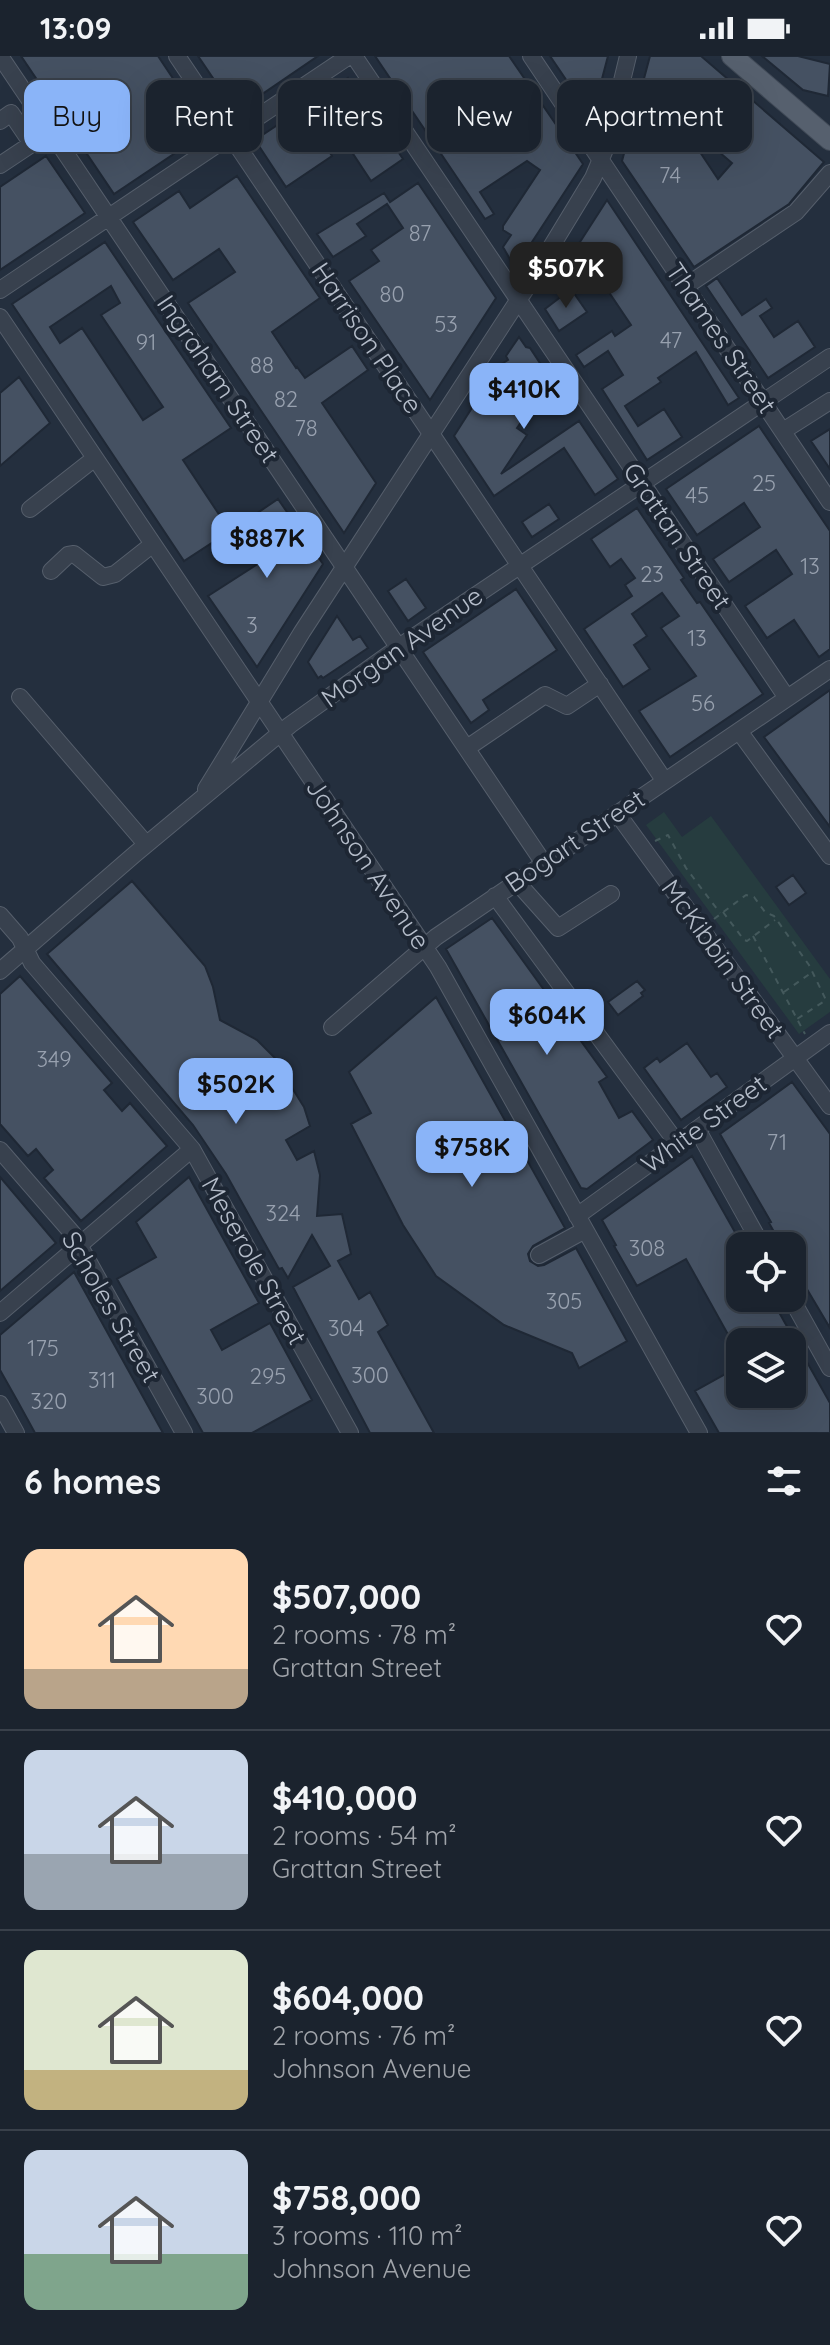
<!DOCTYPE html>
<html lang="en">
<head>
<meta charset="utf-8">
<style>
	body { margin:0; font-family:Quicksand,sans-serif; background:#282f3a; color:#f1f3f6; height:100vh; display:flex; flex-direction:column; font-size:30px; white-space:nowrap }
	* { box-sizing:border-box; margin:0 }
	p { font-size:26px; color:#a0a4aa }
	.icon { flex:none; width:44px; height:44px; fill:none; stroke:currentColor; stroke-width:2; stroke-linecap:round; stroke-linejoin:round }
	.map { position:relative; height:1377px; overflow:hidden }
	.details { display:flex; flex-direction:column; background:#1b232e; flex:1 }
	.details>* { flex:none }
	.banner { position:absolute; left:24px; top:24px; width:782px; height:72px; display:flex; gap:16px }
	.controls { position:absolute; left:726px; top:1176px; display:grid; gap:16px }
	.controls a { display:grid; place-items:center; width:80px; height:80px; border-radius:16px; background:#1b232e; box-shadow:0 8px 32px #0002,0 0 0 2px #39404a; font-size:40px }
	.price { position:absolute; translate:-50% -68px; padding:0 18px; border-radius:16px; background:#8ab4f8; color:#111; font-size:26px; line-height:52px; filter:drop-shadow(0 2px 4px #0008) }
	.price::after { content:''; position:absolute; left:50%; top:48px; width:24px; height:18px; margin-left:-12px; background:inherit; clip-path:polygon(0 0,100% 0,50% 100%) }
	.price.selected { background:#222; color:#fff }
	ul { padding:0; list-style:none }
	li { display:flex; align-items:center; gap:24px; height:200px; padding:0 24px }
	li+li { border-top:2px solid #39404a }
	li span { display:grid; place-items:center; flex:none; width:224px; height:160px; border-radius:16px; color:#555 }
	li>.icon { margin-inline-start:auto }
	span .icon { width:96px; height:96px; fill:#fffc; stroke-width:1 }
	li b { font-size:34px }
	h2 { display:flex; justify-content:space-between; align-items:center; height:96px; padding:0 24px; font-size:34px }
	.tag { padding:0 28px; border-radius:16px; background:#1b232e; box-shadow:0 8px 32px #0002,0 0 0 2px #39404a; font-size:28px; line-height:72px }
	.tag.selected { background:#8ab4f8; color:#111 }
	.status { display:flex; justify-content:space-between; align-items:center; height:56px; padding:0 40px; background:#1b232e; direction:ltr }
	.status svg { height:22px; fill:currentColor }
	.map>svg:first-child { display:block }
</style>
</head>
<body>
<div class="status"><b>13:09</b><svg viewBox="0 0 49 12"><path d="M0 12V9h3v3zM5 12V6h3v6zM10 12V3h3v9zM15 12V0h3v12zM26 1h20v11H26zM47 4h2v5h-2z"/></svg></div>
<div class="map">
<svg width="830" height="1377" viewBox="0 0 830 1377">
	<rect width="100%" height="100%" fill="#242f3e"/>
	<path fill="#263c3f" d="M664,756L682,781L711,760L830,923V956L799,978L646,769Z"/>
	<path fill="#455162" stroke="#1f2835" stroke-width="2" fill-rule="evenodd" d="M21,0H158L208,75L114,138Z
		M198,0H318L236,56Z
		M375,0H509L583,108L515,212L503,191L511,179L503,174V170L540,114L527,105L480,136L494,158L485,163ZM463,29L486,64L471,74L447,39Z
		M550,0H608L592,61L569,28Z
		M650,0H701L824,106L789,148L694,211L622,105ZM676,59L732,107L718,123L676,60Z
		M762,0H798L830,8L828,40L803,34Z
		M348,22L355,34L309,64L332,100L286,131L255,84Z
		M372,57L403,103L371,125L340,78Z
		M46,100L85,157L0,214V131Z
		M237,120L320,242L272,276L296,312L297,311L305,322L352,290L368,314L322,347L376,427L344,477L188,247L235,216L219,193L173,224L133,166L179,135L190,152Z
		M418,127L496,242L430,344L349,225L379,205L371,194L403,172L387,148L357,168L366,180L333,201L317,178L384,137L390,146Z
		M607,144L739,342L728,349L696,296L658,322L661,326L625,350L638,370L664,353L682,381L647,404L602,333L623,319L608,295L584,311L576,299L612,275L615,280L631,269L606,232L599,237L565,214L569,203Z
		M105,186L231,372L183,404L230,475L184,505L12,248ZM111,230L120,247L101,259L163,351L143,364L82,272L60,287L50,271Z
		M717,222L742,259L766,243L772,252L760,260L774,281L798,265L815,291L768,322L706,230Z
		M571,233L587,256L559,275L545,253Z
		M519,281L526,291L530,292L555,330L516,356L524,362L517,372L527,379L501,418L579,365L618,423L595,439L564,392L494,440L454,380L484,333L507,351L518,335L500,309L508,304L506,300Z
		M19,321L50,367L0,410V337Z
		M759,370L830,475V593L819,601L794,564L767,582L745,550L792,518L776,494L729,526L713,503L760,471L744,447L697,479L666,433Z
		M830,373V413L811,385Z
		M278,443L323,508L257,611L208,540L256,509L232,474Z
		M549,448L559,463L532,481L522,466Z
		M637,452L684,522L681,524L697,547L700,546L763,638L670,701L639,655L696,620L661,572L679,560L662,537L632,558L647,580L634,589L650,613L623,631L584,573L632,540L625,529L635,522L621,503L610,511L591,483Z
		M406,523L426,552L408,565L388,535Z
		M516,533L557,594L483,644L489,654L471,667L423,596Z
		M337,560L353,584L360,580L368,592L323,622L321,620L318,622L308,606Z
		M830,634V771L764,681Z
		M793,819L806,837L789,849L776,831Z
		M132,825L205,910L213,931L220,964L257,984L282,1009L279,1011L304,1051L310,1070L286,1084L297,1104L314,1095L320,1119L317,1160L342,1158L351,1198L338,1205L359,1243L370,1236L388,1269L378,1276L434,1377H370L293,1231L330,1210L312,1179L288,1222L282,1212L279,1213L226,1118L193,1069L47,898Z
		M492,862L607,1021L599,1026L619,1062L632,1055L653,1084L587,1133L581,1132L446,893Z
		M20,920L112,1027L104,1034L122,1055L130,1047L167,1090L81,1165L44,1122L53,1114L36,1093L28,1100L0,1068V938Z
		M637,925L645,934L641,937L643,940L618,959L608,946Z
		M436,941L565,1172L533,1190L528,1198L530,1205L538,1210L544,1209L576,1192L627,1285L579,1312L572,1297L504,1269L436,1220L403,1169L351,1068L371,1057L349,1016Z
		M687,987L711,1021L717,1017L727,1031L681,1064L644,1012L657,1002L660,1006Z
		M792,1026L830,1078V1272L792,1208V1190H782L769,1167L771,1166L720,1078Z
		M692,1100L740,1185V1242H771L830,1347V1377H719L695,1335L740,1310V1338H792V1286H740V1300L686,1203L637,1230L614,1190L616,1189L602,1164Z
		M0,1121L56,1187L0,1235Z
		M189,1121L259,1247L211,1274L222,1294L270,1267L312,1344L252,1377H203L117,1223L156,1201L136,1166Z
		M74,1216L116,1292L163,1377H35L18,1346L0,1314V1279Z"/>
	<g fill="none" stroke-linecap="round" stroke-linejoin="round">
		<defs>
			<path id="minor" d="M0,0L543,806
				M177,0L664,724
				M354,0L787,642
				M531,0L830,446
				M0,65L11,57L32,88
				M0,109L51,75
				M686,230L796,156L830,117
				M0,234L349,0
				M0,261L438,911L699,1377
				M783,375L830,345
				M30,453L95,402
				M51,515L68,499L74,498L103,521L115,518L153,488
				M20,641L146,788
				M739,675L830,800
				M467,692L545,639L567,650L600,628
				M206,733L302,576L525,234L593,122L606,91L628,0
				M617,757L830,1050
				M516,825L558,872L611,838
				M495,840L677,1087
				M0,859L20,882L32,907L192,1093L350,1377
				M0,915L135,798L290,669L399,591L830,301
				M332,971L436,881L830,613
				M697,1073L762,1190
				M0,1094L73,1178L184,1377
				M577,1160L830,977
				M539,1199L585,1174
				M791,1242L830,1312
				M0,1257L192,1093
				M0,1348L16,1377"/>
			<path id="major" d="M732,0L830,84"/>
		</defs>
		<use href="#minor" stroke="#565f6c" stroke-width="18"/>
		<use href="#major" stroke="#414a57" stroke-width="22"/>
		<path stroke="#44595c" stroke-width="2" stroke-dasharray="6 6" stroke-linecap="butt" d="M655,785L668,779L686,812L720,857
			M723,856L744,884L747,885L775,864
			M714,863L746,839L754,841L765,856L774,860L809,909L826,944L797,963
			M753,880L805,978
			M784,936L811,917"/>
		<use href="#minor" stroke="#38414e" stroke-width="16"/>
		<use href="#major" stroke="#56606e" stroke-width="20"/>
	</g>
	<g text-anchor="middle" stroke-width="8" stroke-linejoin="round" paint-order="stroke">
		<g font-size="22" fill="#98a1af">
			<text x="670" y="127">74</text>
			<text x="420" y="185">87</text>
			<text x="392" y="246">80</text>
			<text x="446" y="276">53</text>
			<text x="671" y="292">47</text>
			<text x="146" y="294">91</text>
			<text x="262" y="317">88</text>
			<text x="286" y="351">82</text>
			<text x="306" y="380">78</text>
			<text x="764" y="435">25</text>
			<text x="697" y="447">45</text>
			<text x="810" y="518">13</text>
			<text x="652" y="526">23</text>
			<text x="252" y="577">3</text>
			<text x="697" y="590">13</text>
			<text x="703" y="655">56</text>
			<text x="54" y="1011">349</text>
			<text x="777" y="1094">71</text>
			<text x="283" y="1165">324</text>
			<text x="647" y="1200">308</text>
			<text x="564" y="1253">305</text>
			<text x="346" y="1280">304</text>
			<text x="43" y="1300">175</text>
			<text x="370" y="1327">300</text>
			<text x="268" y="1328">295</text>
			<text x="102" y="1332">311</text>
			<text x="215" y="1348">300</text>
			<text x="49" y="1353">320</text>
		</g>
		<g font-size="26" fill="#b4bcc9" stroke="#1d2633">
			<text transform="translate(367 282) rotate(56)" y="9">Harrison Place</text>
			<text transform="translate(721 282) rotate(56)" y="9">Thames Street</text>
			<text transform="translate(218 323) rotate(56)" y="9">Ingraham Street</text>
			<text transform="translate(677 480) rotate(56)" y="9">Grattan Street</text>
			<text transform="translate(402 591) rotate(-35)" y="9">Morgan Avenue</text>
			<text transform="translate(575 785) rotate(-34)" y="9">Bogart Street</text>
			<text transform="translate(368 808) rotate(56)" y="9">Johnson Avenue</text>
			<text transform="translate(723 903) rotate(54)" y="9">McKibbin Street</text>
			<text transform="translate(704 1068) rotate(-36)" y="9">White Street</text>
			<text transform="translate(254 1205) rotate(61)" y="9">Meserole Street</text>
			<text transform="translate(111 1251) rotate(60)" y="9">Scholes Street</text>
		</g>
	</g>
</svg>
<div class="controls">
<a><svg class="icon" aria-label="locate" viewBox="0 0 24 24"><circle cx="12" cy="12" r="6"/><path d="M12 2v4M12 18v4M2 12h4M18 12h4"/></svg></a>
<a><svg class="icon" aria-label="layers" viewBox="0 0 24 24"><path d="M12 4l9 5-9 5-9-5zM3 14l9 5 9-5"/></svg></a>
</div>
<b class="price selected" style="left:566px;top:254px">$507K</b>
<b class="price" style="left:524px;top:375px">$410K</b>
<b class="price" style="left:267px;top:524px">$887K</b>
<b class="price" style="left:547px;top:1001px">$604K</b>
<b class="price" style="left:236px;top:1070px">$502K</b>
<b class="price" style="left:472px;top:1133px">$758K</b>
<div class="banner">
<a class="tag selected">Buy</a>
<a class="tag">Rent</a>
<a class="tag">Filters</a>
<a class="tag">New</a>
<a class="tag">Apartment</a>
</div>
</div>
<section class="details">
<h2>6 homes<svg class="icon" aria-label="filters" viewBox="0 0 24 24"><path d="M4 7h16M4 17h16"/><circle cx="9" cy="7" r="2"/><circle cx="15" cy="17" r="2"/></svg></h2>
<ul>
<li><span style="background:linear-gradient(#ffd9b3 75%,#b9a48a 0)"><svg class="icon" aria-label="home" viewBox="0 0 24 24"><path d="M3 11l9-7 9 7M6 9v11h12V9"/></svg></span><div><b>$507,000</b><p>2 rooms · 78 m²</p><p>Grattan Street</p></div><svg class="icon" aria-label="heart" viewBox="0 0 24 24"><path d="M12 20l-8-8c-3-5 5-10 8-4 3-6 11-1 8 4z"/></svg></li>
<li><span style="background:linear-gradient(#c9d6e8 65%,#9aa5b1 0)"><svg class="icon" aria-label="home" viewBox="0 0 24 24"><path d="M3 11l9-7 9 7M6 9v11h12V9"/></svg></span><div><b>$410,000</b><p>2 rooms · 54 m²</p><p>Grattan Street</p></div><svg class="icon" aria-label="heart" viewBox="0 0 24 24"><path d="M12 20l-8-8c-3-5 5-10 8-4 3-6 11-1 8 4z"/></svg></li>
<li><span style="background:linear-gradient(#dfe7d0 75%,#c2b280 0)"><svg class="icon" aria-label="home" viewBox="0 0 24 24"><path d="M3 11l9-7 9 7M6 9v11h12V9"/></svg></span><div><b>$604,000</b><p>2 rooms · 76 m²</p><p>Johnson Avenue</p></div><svg class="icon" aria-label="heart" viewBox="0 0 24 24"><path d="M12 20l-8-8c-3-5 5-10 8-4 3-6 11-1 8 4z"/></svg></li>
<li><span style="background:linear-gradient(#c9d6e8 65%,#7fa58c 0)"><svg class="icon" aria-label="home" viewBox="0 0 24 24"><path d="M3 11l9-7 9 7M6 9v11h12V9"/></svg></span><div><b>$758,000</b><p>3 rooms · 110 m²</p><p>Johnson Avenue</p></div><svg class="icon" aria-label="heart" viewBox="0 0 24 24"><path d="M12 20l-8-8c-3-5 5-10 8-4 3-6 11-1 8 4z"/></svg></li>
</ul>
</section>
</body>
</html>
